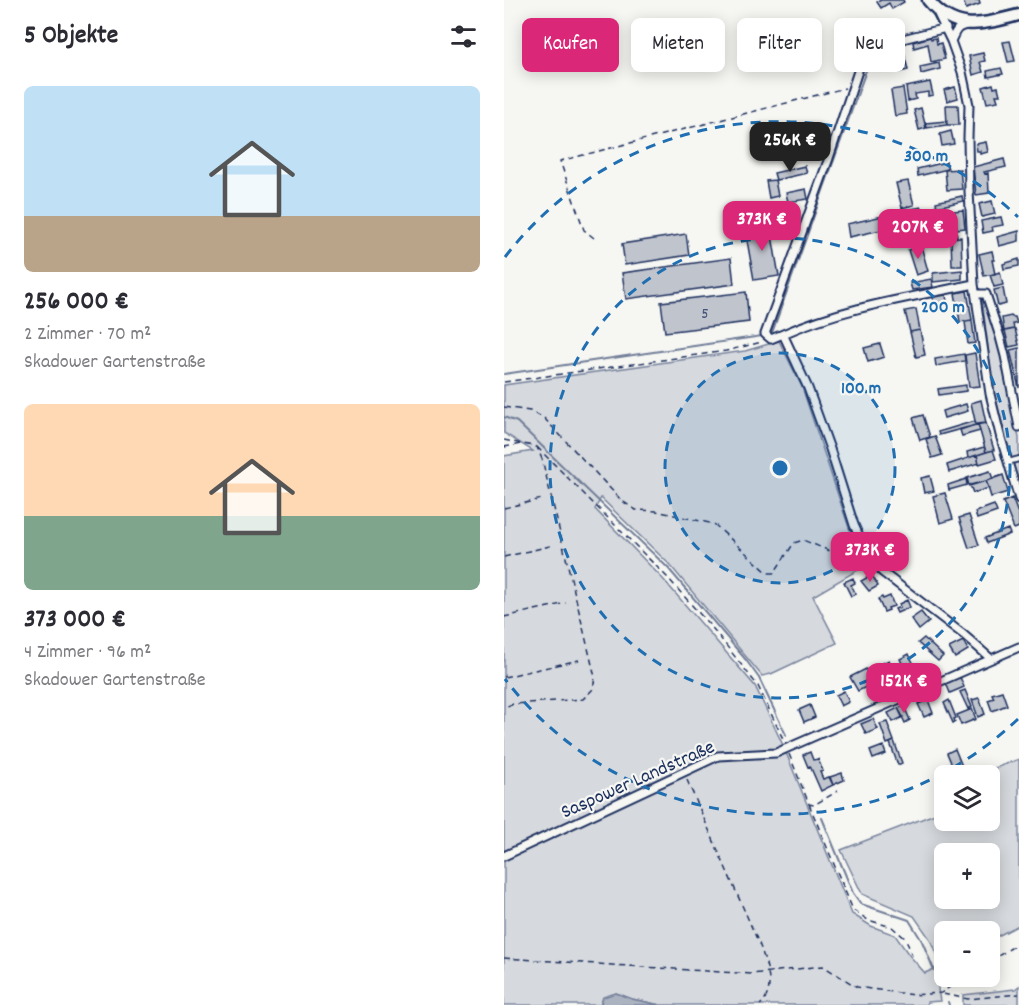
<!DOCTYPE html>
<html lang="de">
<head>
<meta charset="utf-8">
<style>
	body { margin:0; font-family:Dekko,sans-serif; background:#f2f2f3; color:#2b2b33; height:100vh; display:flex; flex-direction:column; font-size:22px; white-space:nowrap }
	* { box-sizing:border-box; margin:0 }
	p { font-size:20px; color:#7c7c81 }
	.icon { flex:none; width:33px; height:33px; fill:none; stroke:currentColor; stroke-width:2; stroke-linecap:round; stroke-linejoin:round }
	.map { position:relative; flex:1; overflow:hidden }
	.details { display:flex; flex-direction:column; background:#fff; width:504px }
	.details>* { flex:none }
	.banner { position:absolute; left:18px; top:18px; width:406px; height:54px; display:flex; gap:12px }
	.fabs { position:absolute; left:430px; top:765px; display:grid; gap:12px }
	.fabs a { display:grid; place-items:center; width:66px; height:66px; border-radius:9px; background:#fff; box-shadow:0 3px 15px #0003; font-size:30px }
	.price { position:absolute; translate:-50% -51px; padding:0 14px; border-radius:12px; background:#db2777; color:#fff; font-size:20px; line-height:39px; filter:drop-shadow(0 2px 3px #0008) }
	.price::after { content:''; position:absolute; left:50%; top:36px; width:18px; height:14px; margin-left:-9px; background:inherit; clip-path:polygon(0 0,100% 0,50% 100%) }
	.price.on { background:#222; color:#fff }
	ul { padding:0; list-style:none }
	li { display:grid; align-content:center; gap:12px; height:318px; padding:0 24px }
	li span { display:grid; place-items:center; height:186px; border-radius:9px; color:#555 }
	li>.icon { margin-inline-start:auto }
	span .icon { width:108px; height:108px; fill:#fffc; stroke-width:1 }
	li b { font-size:26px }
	h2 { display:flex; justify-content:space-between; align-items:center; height:72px; padding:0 24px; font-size:26px }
	.chip { padding:0 21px; border-radius:9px; background:#fff; box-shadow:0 3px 15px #0003; font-size:21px; line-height:54px }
	.chip.on { background:#db2777; color:#fff }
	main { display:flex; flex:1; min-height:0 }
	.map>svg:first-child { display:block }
</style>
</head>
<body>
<main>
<section class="details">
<h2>5 Objekte<svg class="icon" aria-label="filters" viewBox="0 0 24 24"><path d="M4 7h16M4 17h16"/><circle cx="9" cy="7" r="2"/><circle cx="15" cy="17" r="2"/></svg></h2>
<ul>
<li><span style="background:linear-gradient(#bfe0f5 70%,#b9a48a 0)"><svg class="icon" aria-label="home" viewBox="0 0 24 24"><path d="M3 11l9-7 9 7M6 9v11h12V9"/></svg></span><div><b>256 000 €</b><p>2 Zimmer · 70 m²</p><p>Skadower Gartenstraße</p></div></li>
<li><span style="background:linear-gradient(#ffd9b3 60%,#7fa58c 0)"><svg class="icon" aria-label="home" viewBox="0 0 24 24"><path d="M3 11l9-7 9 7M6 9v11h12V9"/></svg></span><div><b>373 000 €</b><p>4 Zimmer · 96 m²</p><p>Skadower Gartenstraße</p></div></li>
</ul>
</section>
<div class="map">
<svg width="515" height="1005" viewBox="0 0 515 1005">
	<rect width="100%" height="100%" fill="#f6f6f2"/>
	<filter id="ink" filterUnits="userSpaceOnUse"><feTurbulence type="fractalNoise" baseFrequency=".0167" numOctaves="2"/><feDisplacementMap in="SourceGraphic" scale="12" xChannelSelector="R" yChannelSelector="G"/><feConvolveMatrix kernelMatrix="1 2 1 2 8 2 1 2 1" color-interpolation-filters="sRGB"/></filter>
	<g filter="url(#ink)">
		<path fill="#d6d9dd" stroke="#78849e" stroke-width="1.5" fill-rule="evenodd" d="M478,298H481L493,337L515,438V485L489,389Z
			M275,341L298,387L345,528L364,564L309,596L333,643L267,674L258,676L166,565L97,498L91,509L159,579L251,686L278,743L348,914L367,926L391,935L405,955L421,973L437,966L426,939L410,916L358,894L337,850L441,810V820H486V776L472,775L515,759V925L486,940V932H441V964L437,967L434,989L436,1001L423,1002L422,1005H156L128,999L112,993L97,1003L98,1005H0V456L29,451L0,433V385L241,351ZM441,854H486V898H441Z
			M515,986V1005H459V995L511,989Z"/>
		<path fill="#abb2c0" stroke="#717e99" stroke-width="1.5" d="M112,993L128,999L156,1005H98L97,1003L99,997Z"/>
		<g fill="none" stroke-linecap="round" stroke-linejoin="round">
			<path stroke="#717e99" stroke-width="2" d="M476,18L515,8
				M268,333L369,51
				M0,374L258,336
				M0,417L13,422L164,568L242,660L255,678L282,735
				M318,818L349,893L357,904L405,920L418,941L430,970
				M444,1002L445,1005"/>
		</g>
		<path fill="#c0c4cd" stroke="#1b2f5e" stroke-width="1.5" d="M377,0H399L400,2L388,9L385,3L377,8L373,2Z
			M459,0H475L476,4L462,9Z
			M426,37L427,39L432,38L433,44L437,43L441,59L427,62L424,44L410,48L409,42Z
			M506,41L511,61L504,62L499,42Z
			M400,53L404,70L396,72L392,54Z
			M479,53L481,61L476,62L479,72L469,75L465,56Z
			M435,63L436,69L417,74L416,67Z
			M497,68L499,74L484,77L483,71Z
			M426,82L429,95L424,96V92L411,94L412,99L404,101L402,87Z
			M489,84L490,88L494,87L496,95H492L494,101L483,103L479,87Z
			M451,87L454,98L443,101L440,90Z
			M399,88L403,114L391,116L387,90Z
			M442,105H454L455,125H443Z
			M417,108L422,128L415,130L410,110Z
			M442,121L443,125L423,128L422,123Z
			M447,131L450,144L438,146L436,134Z
			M482,142L484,152L476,154V151H473L472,144Z
			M500,159L502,167L480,172L481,174L484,173L485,193L472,195L469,167Z
			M442,162L444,169L414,176L413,169Z
			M301,166L303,173L272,180L270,173Z
			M456,169L458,189L443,190L441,170Z
			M271,180L274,196L265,198L262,181Z
			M404,181L410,205L398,208L392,183Z
			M302,189L304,199L284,202L282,193Z
			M458,196L459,201L433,207L432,202Z
			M488,201L491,214L478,217L475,204Z
			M417,207L421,228L410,231L406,209Z
			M459,210L461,228L453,229L450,211Z
			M397,212L400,225L345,237L343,224Z
			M497,217L499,225L488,227L489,231L479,233L477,221Z
			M266,224L275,276L250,280L241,229Z
			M452,230L453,236L422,241L421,235Z
			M515,231V241L495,246L493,237Z
			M182,234L185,255L121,265L118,244Z
			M457,237L458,266H448L447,238Z
			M417,246L424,271L412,275L404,250Z
			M488,251L490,260H488L491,274L480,276L475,254Z
			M227,258L230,284L122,299L118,273Z
			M515,259V266L500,269L499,264Z
			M458,270V279L429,282V273Z
			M496,272L499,285L490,287L486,275Z
			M427,279L429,287L408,290L406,283Z
			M499,288L502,304L494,306L490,290Z
			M463,291L468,320L456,322L451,293Z
			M242,292L245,322L161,332L157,302Z
			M442,295L443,302L430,304L429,297Z
			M412,309L416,330L406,332L401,311Z
			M507,316L508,317H511L513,323L509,324L510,329L500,331L498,318Z
			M468,321L471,343L464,344L461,322Z
			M511,329L515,345L505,347L501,331Z
			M416,330L421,355L412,357L406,332Z
			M376,344L380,357L364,362L360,348Z
			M515,348V388L506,350Z
			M471,353L476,386L465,387L461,355Z
			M460,354L461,361L432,366L431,359Z
			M462,385V391L435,395L434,389Z
			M477,400L482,423L472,425L467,403Z
			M462,404L464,411L440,418L438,411Z
			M419,415L426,437L416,440L409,418Z
			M471,421L472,425L435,435L434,432Z
			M482,423L490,450L482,452L474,424Z
			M474,424L476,431L458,436L456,430Z
			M431,436L438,455L428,458L422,439Z
			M480,447L482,452L464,458L463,452Z
			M489,450L492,459L475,464L473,455Z
			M473,455L475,463L445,472L443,465Z
			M486,471L489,479L465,486L463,478Z
			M499,475L504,492L487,497L482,481Z
			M426,476L430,491L420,493L417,478Z
			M462,479L463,485L445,490L444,485Z
			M482,481L485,488L469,493L466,485Z
			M441,493L449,519L436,523L429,496Z
			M508,498L515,516V527L510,529L499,502Z
			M490,505L493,512L473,519L471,512Z
			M465,515L475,545L465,548L455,518Z
			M504,529L506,534L483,543L481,538Z
			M368,575L374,586L365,591L357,581Z
			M349,578L351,583L347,585L352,594L347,596L340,582Z
			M386,596L390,606L384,608L385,610L380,612L374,599L378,597L379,599Z
			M403,600L406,607L393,613L391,609L396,607L395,604Z
			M417,612L425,622L415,630L407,619Z
			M420,638L439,656L434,661L414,643Z
			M459,641L464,650L451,658L445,648Z
			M405,654L412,669L404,674L396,659Z
			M385,660L390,670L380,675L374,665Z
			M362,669L370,683L354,691L346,677Z
			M456,677L460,687L446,693L442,683Z
			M461,690L468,707L464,709L456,692Z
			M340,691L345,702L337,706L332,695Z
			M498,691L503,705L488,711L484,700L490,698L488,694Z
			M475,698L481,714L474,717L468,700Z
			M424,700L429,713L420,717L414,704Z
			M445,700L452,718L450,719L451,722L449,723L440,703Z
			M306,705L311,717L300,722L295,710Z
			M400,706L406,720L401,723L394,708Z
			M394,708L399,717L389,722L384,713Z
			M468,709L472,719L457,725L453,715Z
			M369,719L374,729L362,734L357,724Z
			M383,722L390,741L383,744L376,724Z
			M390,741L398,763L394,765L386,743Z
			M379,746L382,754L369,759L366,751Z
			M451,749L462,776H442L451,772L443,753Z
			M306,752L309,760L314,759L319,771L316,772L319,779L325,777L329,785L317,791L306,766L304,767L299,755Z
			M338,773L340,780L329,785L326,777Z"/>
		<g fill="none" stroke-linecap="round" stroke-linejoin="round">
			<defs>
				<path id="lane" d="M504,462L515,459"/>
				<path id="street" d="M433,12L447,41L458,72L465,105L464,138L465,191L470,284L486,394L496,435L515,499
					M447,41C452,31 452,27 463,25
					M470,284C405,298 340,307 279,334L304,388L326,449L350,525L363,554L378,572L460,635L486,658
					M472,294H482L496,337L501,356L515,427
					M279,334L267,339L261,334L325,158L359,56L365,49L375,45L442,28
					M0,856L214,756L272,753L515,647"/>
				<path id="secondary" d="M424,0C452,34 479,24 515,15"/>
			</defs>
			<use href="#lane" stroke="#1b2f5e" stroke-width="8"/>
			<use href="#street" stroke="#1b2f5e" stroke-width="11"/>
			<use href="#secondary" stroke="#1b2f5e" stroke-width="15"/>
			<path stroke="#1b2f5e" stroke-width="1.5" stroke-dasharray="6 4.5" stroke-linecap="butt" d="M90,238L80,230L56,161L341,88
				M0,382L222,351L258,342
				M0,407L26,411L40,418L118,501L132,510L152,511L210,524L264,573H270L290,543L299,540L326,551L357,559
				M0,440L33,447L38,459L91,677L89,689L79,699L9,704L0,707
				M0,447L17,444
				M33,447L163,577L210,630L254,686L280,741
				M0,508L38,499
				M0,557L50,545
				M0,617L62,603
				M0,677L75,660
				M285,754L305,804L310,805L334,791
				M183,780L256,946C262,964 273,990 256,1005
				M305,804L349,910L364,920L388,927L402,939L408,956
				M0,958L248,974L319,966L353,987L410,995L437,993L462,976
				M486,961L515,943
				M439,994L464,999L515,994"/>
			<use href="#lane" stroke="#f6f6f2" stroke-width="4"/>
			<use href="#street" stroke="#f6f6f2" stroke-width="7"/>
			<use href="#secondary" stroke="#f6f6f2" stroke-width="10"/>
		</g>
	</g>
	<circle cx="276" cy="468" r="115" fill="#1f6fb2" fill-opacity=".12"/>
	<g fill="none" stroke="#1f6fb2" stroke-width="3" stroke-dasharray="10 8">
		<circle cx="276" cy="468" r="115"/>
		<circle cx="276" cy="468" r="230"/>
		<path d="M514 719A346 346 0 0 1 1 679M1 257A346 346 0 0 1 514 217"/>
	</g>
	<g text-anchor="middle" stroke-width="4.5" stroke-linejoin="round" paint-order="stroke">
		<g font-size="16" fill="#44547a">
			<text x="201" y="318">5</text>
		</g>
		<g font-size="20" fill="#1b2f5e" stroke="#f6f6f2">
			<text transform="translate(133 778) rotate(-24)" y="7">Saspower Landstraße</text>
		</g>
	</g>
	<circle cx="276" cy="468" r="9" fill="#1f6fb2" stroke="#f6f6f2" stroke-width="3"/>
	<g font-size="18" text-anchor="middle" font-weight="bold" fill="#1f6fb2" stroke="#f6f6f2" stroke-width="4.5" stroke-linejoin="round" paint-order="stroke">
		<text x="422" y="161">300 m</text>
		<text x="439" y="312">200 m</text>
		<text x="357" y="393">100 m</text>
	</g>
</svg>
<div class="fabs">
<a><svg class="icon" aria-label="layers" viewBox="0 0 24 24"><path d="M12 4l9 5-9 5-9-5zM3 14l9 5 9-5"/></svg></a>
<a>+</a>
<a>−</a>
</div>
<b class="price on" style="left:286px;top:173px">256K €</b>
<b class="price" style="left:258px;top:252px">373K €</b>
<b class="price" style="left:414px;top:260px">207K €</b>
<b class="price" style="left:366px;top:583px">373K €</b>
<b class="price" style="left:400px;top:714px">152K €</b>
<div class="banner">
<a class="chip on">Kaufen</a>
<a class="chip">Mieten</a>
<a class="chip">Filter</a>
<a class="chip">Neu</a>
</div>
</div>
</main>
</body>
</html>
